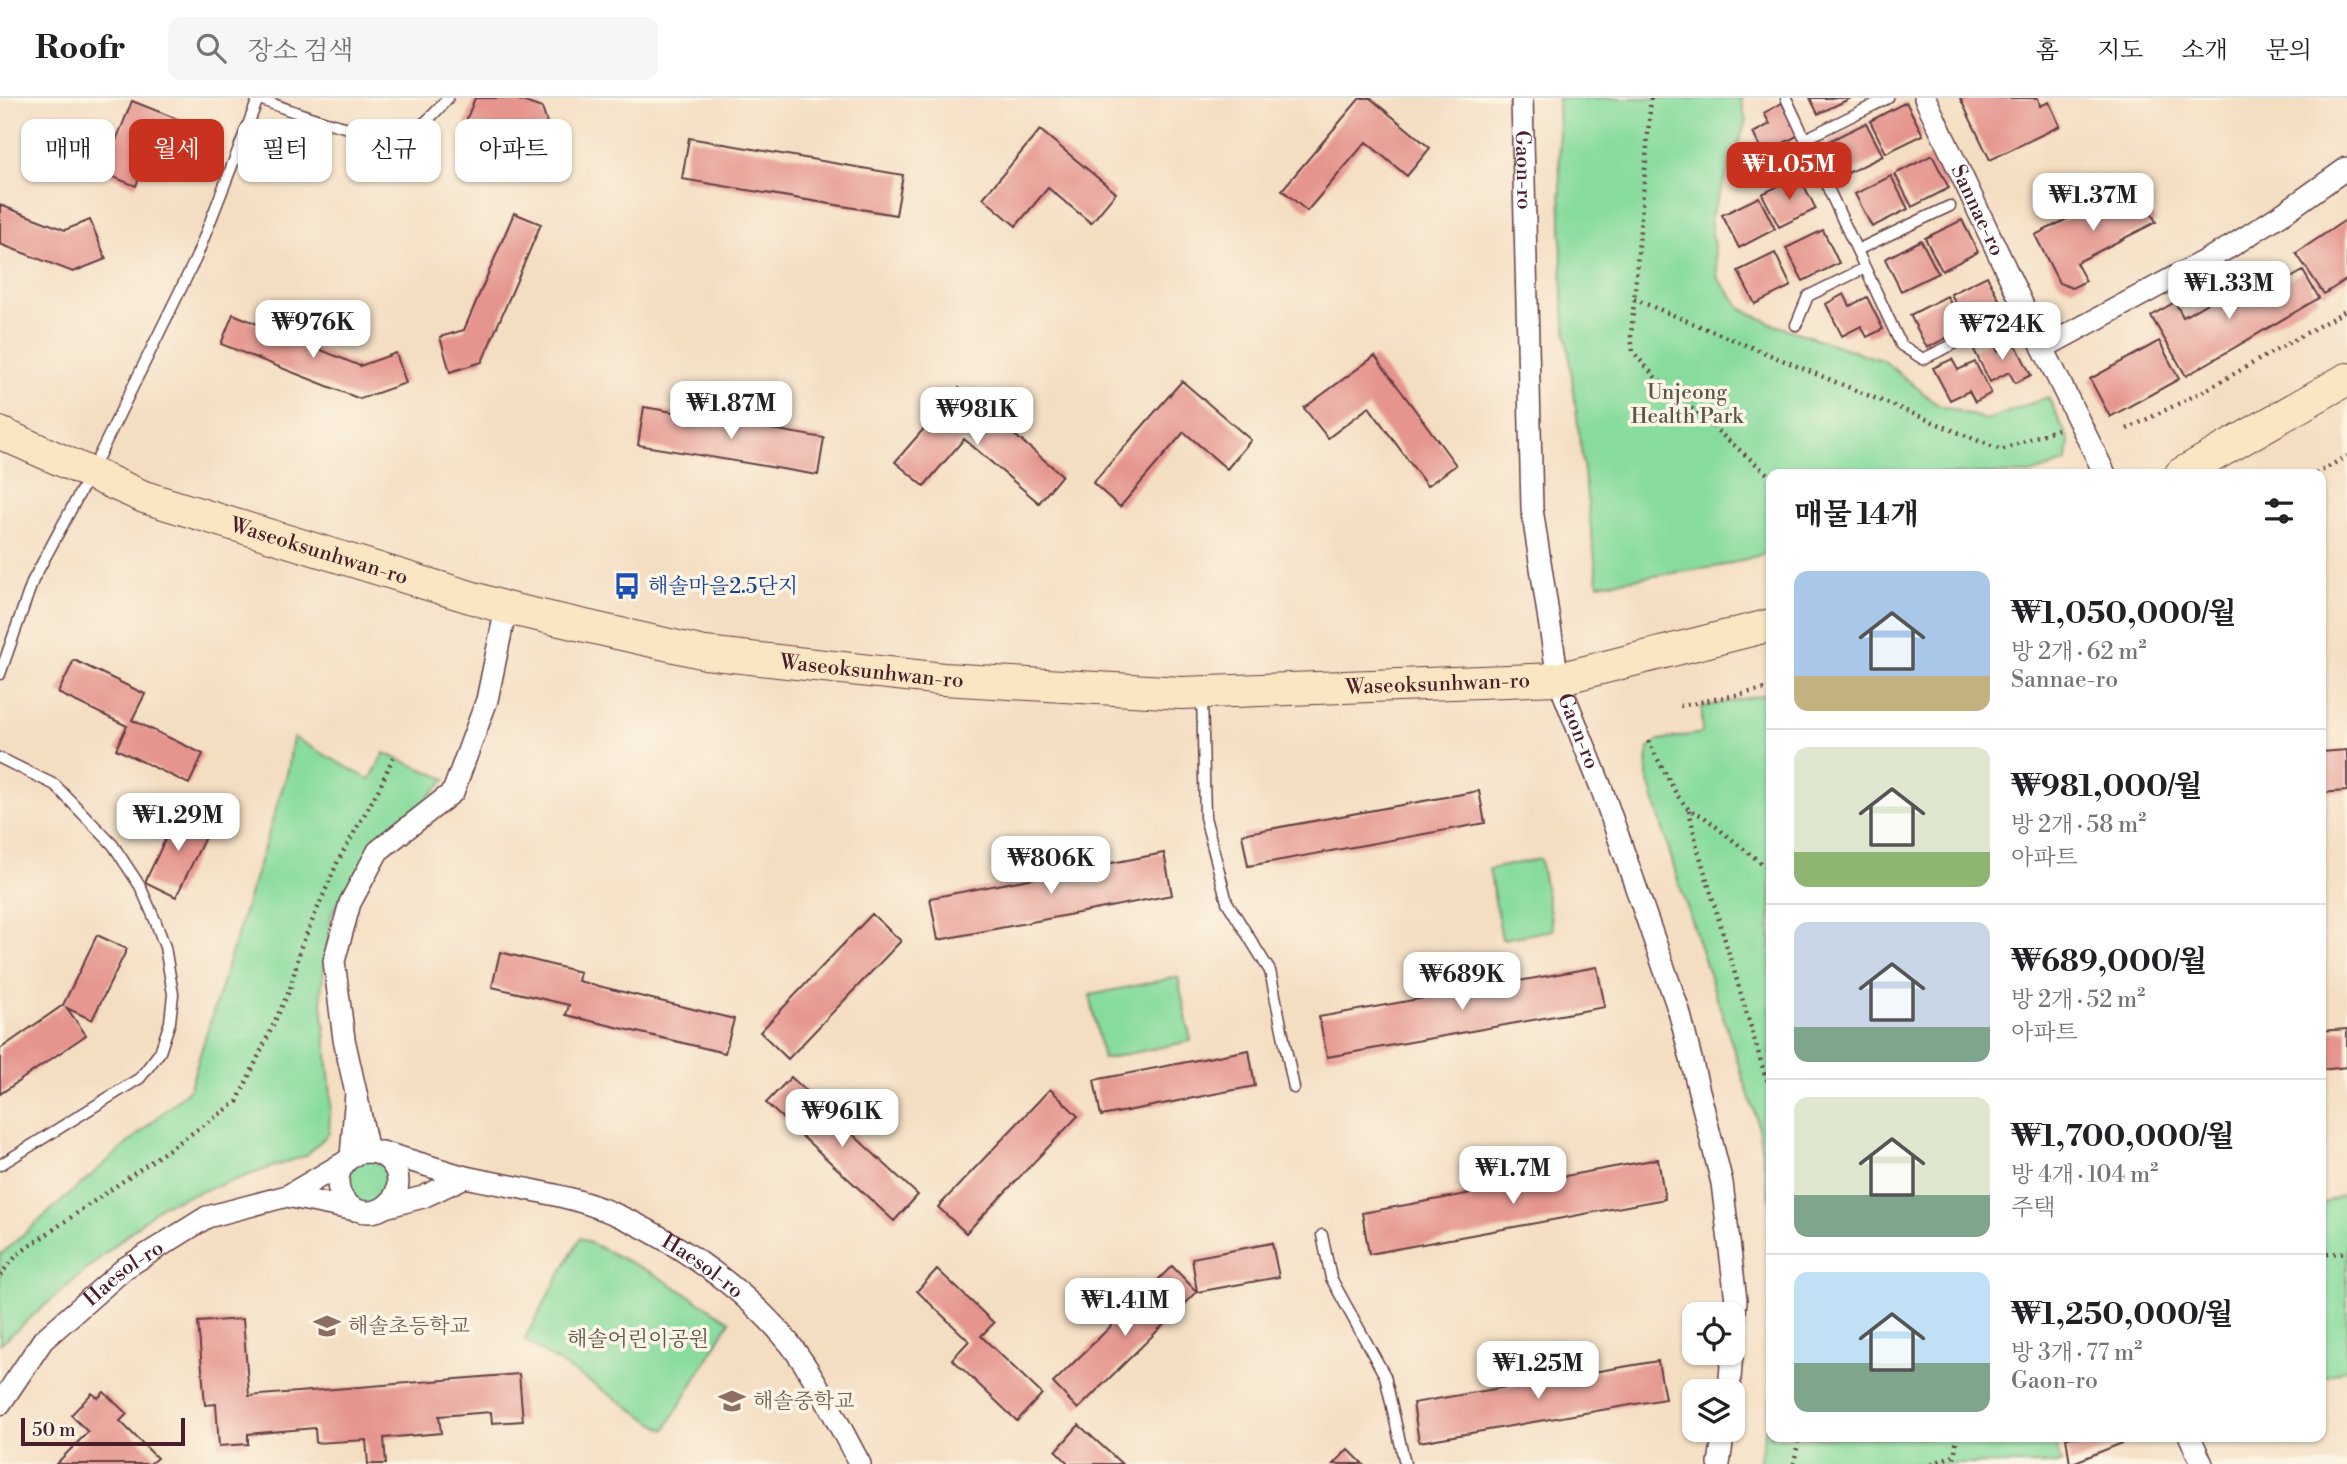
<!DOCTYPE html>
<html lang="ko">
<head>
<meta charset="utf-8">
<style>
	body { margin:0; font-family:"Libre Bodoni","Noto Serif KR",serif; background:#f6f6f6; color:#202124; height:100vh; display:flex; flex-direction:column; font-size:26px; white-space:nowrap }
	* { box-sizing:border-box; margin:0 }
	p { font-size:23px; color:#757577 }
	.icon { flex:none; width:38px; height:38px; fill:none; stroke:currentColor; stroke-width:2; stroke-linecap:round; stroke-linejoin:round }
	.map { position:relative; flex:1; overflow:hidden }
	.drawer { position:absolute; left:1766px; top:371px; width:560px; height:973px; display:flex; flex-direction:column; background:#fff; border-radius:14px; box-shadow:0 2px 5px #0004 }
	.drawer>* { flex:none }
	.guide { position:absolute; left:21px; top:21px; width:665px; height:63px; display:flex; gap:14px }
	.fabs { position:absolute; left:1682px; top:1204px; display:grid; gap:14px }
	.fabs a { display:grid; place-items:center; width:63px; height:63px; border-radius:14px; background:#fff; box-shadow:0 2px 5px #0004; font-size:35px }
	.scale { position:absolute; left:21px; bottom:18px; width:164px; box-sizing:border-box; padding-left:7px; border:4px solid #4a1f2b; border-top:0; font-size:19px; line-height:24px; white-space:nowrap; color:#4a1f2b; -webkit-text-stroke:5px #fcf5e5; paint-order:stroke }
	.price { position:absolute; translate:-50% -60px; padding:0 16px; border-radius:14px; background:#fff; color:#222; font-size:23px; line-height:46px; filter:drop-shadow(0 2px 4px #0008) }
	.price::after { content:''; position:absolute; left:50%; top:42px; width:21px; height:16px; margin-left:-10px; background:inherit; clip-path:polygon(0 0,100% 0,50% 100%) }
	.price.current { background:#c8321e; color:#fff }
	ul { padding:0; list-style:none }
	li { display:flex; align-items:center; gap:21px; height:175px; padding:0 28px }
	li+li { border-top:2px solid #e0e0e0 }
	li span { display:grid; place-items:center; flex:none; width:196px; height:140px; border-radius:14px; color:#555 }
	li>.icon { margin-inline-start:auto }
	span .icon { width:84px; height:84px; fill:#fffc; stroke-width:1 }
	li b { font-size:30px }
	h2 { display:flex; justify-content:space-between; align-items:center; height:84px; padding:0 28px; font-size:30px }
	.chip { padding:0 24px; border-radius:14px; background:#fff; box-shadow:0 2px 5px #0004; font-size:24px; line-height:63px }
	.chip.current { background:#c8321e; color:#fff }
	header { display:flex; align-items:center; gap:42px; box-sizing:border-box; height:98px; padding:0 35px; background:#fff; border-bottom:2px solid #e0e0e0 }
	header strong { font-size:33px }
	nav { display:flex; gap:38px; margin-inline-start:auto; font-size:24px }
	.search { width:490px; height:63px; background:#f6f6f6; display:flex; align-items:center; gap:18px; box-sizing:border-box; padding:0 24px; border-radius:14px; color:#757577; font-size:26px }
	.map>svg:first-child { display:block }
</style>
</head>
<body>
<header>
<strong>Roofr</strong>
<div class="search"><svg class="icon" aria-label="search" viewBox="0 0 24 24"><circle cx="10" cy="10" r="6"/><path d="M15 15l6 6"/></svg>장소 검색</div>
<nav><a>홈</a><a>지도</a><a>소개</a><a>문의</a></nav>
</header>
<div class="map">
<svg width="2347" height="1366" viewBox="0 0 2347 1366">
	<rect width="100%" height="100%" fill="#fcf5e5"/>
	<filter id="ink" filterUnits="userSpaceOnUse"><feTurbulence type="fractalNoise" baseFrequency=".0143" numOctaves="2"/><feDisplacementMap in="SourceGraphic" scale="14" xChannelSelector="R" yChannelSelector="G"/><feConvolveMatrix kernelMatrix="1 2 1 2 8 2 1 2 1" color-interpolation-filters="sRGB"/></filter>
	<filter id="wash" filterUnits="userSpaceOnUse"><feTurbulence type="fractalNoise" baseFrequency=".00686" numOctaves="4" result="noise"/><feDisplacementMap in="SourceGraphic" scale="28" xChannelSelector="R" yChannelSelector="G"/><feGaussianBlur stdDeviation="1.57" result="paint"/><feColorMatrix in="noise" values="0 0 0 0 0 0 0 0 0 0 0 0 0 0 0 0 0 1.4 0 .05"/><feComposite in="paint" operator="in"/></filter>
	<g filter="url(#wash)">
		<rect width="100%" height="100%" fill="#f4dec2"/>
		<path fill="#87db9d" stroke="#687d64" stroke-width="2" d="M1558,0H1741L1746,24L1710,121L1718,180L1742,211L1775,227L1884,263L1938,307L1987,322L2048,299L2069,343L2067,363L2031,376H1771V454L1721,468L1598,486L1563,208Z
			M1771,595V1106L1756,1019L1676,776L1647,677L1648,651L1660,642L1702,635V609Z
			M293,639L370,682L384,655L446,681L352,779L331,817L321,894L331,997L329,1035L307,1057L162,1107L0,1246V1157L189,992L288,672Z
			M1540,761L1553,832L1502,841L1489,771Z
			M1178,879L1191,943L1103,961L1090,897Z
			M346 1084a22 22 0 1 1 44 0a22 22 0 1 1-44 0Z
			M2347,1094V1270L2321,1281V1107Z
			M580,1140L654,1176L730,1223L665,1332L524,1242Z
			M1771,1300V1339H2053L2061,1366H1759Z"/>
		<g id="blocks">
			<path fill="#e5958e" d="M475,0H513L542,10L561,67L523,79L512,45L464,28Z
				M1360,0H1370L1430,50L1407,78L1366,44L1307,113L1282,92Z
				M1810,0H1851L1818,16Z
				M1960,0H2038L2040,8L2049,4L2060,28L1990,62Z
				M132,3L213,35L198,71L169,60L163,75L144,67L136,88L103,75Z
				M1906,4L1923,37L1886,55L1870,23Z
				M1782,5L1799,37L1780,47L1785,58L1769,67L1753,35L1770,26L1764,15Z
				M1866,25L1883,58L1846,76L1829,43Z
				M1040,32L1116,95L1091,125L1048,90L1016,128L983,100Z
				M689,40L903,77L896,117L682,81Z
				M1932,57L1949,90L1912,109L1895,76Z
				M1799,78L1816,111L1779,129L1762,96Z
				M1891,78L1908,111L1872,129L1855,96Z
				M2137,86L2156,124L2076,165L2086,183L2072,190L2059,185L2035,137Z
				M1759,99L1775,131L1739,150L1722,117Z
				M0,107L65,132L90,122L106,161L73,174L0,146Z
				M514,115L541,126L482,264L450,274L440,239L464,232Z
				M2347,121V181L2324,196L2296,155Z
				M1962,122L1978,154L1942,173L1925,140Z
				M1823,132L1839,165L1803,183L1786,150Z
				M1921,142L1938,175L1901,193L1885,161Z
				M1775,155L1791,188L1755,206L1738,173Z
				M2303,173L2319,200L2186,278L2151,218L2175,204L2183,219L2240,186L2251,203Z
				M1987,178L2004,211L1968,229L1951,196Z
				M1844,196L1850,208L1867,199L1883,231L1867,239L1861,228L1842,238L1826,206Z
				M1947,198L1964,231L1927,250L1910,217Z
				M233,216L360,268L396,255L406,285L360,301L221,246Z
				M1992,242L1998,254L2015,245L2031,277L2015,285L2009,274L1990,284L1974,252Z
				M2159,243L2179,281L2110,319L2090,281Z
				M1375,258L1456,367L1427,388L1369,309L1328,340L1304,310Z
				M1952,261L1958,272L1975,264L1991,295L1975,304L1969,293L1950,302L1933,270Z
				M1182,283L1251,342L1227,371L1184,334L1120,409L1093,385Z
				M959,290L1062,377L1039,405L964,341L924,388L895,364Z
				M644,309L824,340L818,377L638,347Z
				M74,562L145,596L132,622L203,656L189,686L116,651L127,628L58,595Z
				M2347,652V693L2320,695V654Z
				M1479,693L1485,725L1248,768L1242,736Z
				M179,712L211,727L176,799L145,784Z
				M1164,755L1172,797L938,842L930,800Z
				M872,816L901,843L788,961L760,934Z
				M97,837L127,851L92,922L67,910L86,937L0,996V951L63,907Z
				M500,854L580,874L578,883L734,921L725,955L566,917L569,907L492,889Z
				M1597,869L1605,909L1327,959L1319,919Z
				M2347,931V969L2320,972V933Z
				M1249,952L1255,988L1101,1018L1094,982Z
				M791,979L918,1097L894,1123L766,1005Z
				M1050,991L1078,1018L966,1135L938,1109Z
				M1658,1061L1665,1101L1369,1156L1362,1115Z
				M1272,1145L1279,1179L1197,1194L1192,1160Z
				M1172,1168L1197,1194L1078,1311L1053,1285Z
				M937,1171L994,1225L981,1238L1042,1296L1017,1323L952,1261L969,1243L917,1193Z
				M243,1221L249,1298L519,1276L523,1323L492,1325L491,1314L439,1318L441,1335L384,1340L386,1366H368L366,1342L316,1345L315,1330L248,1336V1346L219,1348L216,1306L205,1307L198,1224Z
				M1658,1263L1665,1301L1419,1344L1413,1305Z
				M104,1294L127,1316L120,1323L157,1360L150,1366H56L88,1334L71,1317L92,1295L98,1300Z
				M1079,1327L1122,1366H1069L1056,1353Z
				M2066,1339H2137L2070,1366Z
				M1348,1351L1363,1366H1334Z"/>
		</g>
	</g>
	<g filter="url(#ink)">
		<use href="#blocks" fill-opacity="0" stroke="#643c42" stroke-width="2"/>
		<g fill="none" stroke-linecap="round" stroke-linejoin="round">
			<defs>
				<path id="lane" d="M257,0C295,14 384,51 421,27C431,21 440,9 448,0
					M1786,0L1901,247L1923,261L2000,224
					M1805,41L1888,0
					M1733,75L1755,82L1812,55
					M1857,152L1950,108
					M1796,227L1808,198L1865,170
					M0,576L33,482L90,376L196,160L258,1
					M1202,597L1205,719L1227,804L1270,873L1294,990
					M0,660L55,687L113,747L140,788L155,822L165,849L173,896L170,924L160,954L140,980L0,1067
					M1322,1137L1331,1180L1385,1278L1405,1366"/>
				<g id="street">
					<path id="s1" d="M1522,0L1532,411L1558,581L1602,692L1679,913L1722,1085L1736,1202L1732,1249"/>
					<path id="s2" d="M1925,0L2043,250L2105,376"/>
					<path d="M2043,250L2230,149L2285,114L2347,70"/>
					<path d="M356,995L344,941L334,863L350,805L378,753L453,694L487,602L506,510"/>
					<circle cx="368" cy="1084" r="30"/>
					<path d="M351,1059L356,995L368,1054H382L465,1079L423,1099L385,1109"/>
					<path id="s3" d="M465,1079C502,1087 539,1092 575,1102C650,1123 741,1185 790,1246C818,1282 838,1326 860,1366"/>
					<path d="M287,1098L355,1112"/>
					<path d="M1729,1293L1732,1255"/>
					<path id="s4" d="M0,1306L43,1242L125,1170L207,1119L287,1098L345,1064"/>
					<path d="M2190,1339L2202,1366"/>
					<path d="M1719,1366L1724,1332"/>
				</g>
				<g id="secondary">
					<path id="s5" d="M0,335L144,399L506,510L705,555L943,581L1182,595L1558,581L1771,527"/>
					<path d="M2181,376L2347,281"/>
				</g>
			</defs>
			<use href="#lane" stroke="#643c42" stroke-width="13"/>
			<use href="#street" stroke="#643c42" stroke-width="24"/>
			<use href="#secondary" stroke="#643c42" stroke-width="34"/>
			<path stroke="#643c42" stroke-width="4.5" stroke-dasharray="2 5" stroke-linecap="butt" d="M1651,0L1631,239L1633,254L1656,280L1771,379
				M1634,201L2001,352L2057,331
				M2127,331L2202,294L2347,212
				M2316,376L2347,358
				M1680,608L1771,590
				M1648,643L1677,697L1689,712L1703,718L1771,773
				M1689,712L1697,748L1765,977L1771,991
				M2320,1157L2347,1154
				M0,1177L18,1156L237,1004L290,891L301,849L338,763L380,689L393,659
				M1794,1366L1799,1339
				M1932,1366L1954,1357
				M1951,1366L1954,1361L1957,1339"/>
			<use href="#lane" stroke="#fff" stroke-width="10"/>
			<use href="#street" stroke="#fff" stroke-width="21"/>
			<use href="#secondary" stroke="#fbe6c4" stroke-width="32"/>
		</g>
	</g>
	<defs>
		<symbol id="bus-bare" viewBox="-9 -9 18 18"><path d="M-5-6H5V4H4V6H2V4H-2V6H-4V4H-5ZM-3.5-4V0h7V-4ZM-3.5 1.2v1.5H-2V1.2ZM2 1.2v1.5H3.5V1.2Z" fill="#1a4fb4" stroke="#fcf5e5" stroke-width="2.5" paint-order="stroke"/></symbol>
		<symbol id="school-bare" viewBox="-9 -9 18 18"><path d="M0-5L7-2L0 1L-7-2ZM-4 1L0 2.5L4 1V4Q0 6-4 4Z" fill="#8d6e63" stroke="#fcf5e5" stroke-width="2.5" paint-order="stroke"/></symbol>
	</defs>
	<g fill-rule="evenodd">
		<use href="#bus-bare" x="608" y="469" width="38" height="38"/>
		<use href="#school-bare" x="308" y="1209" width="38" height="38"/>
		<use href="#school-bare" x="713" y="1284" width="38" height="38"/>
	</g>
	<g text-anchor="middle" stroke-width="7" stroke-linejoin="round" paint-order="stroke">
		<g font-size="21" fill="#4a1f2b" stroke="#fcf5e5">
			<text dy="7" stroke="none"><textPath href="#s1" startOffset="72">Gaon-ro</textPath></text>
			<text dy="7" stroke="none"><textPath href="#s2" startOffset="124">Sannae-ro</textPath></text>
			<text dy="7" stroke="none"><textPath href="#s5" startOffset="341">Waseoksunhwan-ro</textPath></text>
			<text dy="7" stroke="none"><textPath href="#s5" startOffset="908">Waseoksunhwan-ro</textPath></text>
			<text dy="7" stroke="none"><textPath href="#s5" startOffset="1475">Waseoksunhwan-ro</textPath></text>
			<text dy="7" stroke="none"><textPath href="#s1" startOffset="639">Gaon-ro</textPath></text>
			<text dy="7" stroke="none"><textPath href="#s3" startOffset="257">Haesol-ro</textPath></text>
			<text dy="7" stroke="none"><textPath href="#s4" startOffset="182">Haesol-ro</textPath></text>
		</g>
		<g font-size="21" fill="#5c574d" stroke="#fcf5e5">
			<text x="1687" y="301">Unjeong<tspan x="1687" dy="24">Health Park</tspan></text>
			<text x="638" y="1248">해솔어린이공원</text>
		</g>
		<g font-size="21" fill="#164399" stroke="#fcf5e5" text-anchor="start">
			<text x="648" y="495">해솔마을2.5단지</text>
		</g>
		<g font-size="21" fill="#785e54" stroke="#fcf5e5" text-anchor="start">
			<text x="348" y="1235">해솔초등학교</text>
			<text x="753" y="1310">해솔중학교</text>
		</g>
	</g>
</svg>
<div class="fabs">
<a><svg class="icon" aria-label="locate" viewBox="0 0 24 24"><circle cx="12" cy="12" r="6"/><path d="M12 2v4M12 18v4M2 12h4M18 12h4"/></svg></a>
<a><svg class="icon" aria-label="layers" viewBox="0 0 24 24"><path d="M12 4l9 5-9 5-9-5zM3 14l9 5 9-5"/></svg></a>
</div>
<div class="scale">50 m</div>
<b class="price current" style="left:1789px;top:104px">₩1.05M</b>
<b class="price" style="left:2093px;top:135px">₩1.37M</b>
<b class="price" style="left:2229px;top:223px">₩1.33M</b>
<b class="price" style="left:313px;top:262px">₩976K</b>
<b class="price" style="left:2002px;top:264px">₩724K</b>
<b class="price" style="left:731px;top:343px">₩1.87M</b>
<b class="price" style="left:977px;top:349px">₩981K</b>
<b class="price" style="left:178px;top:755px">₩1.29M</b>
<b class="price" style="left:1051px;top:798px">₩806K</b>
<b class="price" style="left:1462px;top:914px">₩689K</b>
<b class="price" style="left:842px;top:1051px">₩961K</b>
<b class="price" style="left:1513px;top:1108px">₩1.7M</b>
<b class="price" style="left:1125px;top:1240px">₩1.41M</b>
<b class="price" style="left:1538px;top:1303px">₩1.25M</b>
<div class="guide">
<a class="chip">매매</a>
<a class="chip current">월세</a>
<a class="chip">필터</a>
<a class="chip">신규</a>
<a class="chip">아파트</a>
</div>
<section class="drawer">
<h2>매물 14개<svg class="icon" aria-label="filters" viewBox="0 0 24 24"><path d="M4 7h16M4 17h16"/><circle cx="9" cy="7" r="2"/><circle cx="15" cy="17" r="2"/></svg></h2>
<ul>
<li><span style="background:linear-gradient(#a9c7e8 75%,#c2b280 0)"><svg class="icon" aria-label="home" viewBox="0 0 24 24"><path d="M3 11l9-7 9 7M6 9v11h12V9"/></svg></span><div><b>₩1,050,000/월</b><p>방 2개 · 62 m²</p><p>Sannae-ro</p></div></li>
<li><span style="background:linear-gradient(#dfe7d0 75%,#8fb573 0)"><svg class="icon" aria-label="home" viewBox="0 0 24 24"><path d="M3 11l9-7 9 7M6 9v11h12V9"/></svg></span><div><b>₩981,000/월</b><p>방 2개 · 58 m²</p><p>아파트</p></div></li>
<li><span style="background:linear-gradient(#c9d6e8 75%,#7fa58c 0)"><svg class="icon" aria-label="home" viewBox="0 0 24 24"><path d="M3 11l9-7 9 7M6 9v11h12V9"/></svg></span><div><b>₩689,000/월</b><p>방 2개 · 52 m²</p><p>아파트</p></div></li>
<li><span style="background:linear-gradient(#dfe7d0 70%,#7fa58c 0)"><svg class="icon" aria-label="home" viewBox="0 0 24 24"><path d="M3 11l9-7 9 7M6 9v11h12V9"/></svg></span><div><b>₩1,700,000/월</b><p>방 4개 · 104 m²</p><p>주택</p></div></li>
<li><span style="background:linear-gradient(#bfe0f5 65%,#7fa58c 0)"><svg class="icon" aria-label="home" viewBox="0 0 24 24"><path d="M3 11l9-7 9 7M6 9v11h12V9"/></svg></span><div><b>₩1,250,000/월</b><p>방 3개 · 77 m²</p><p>Gaon-ro</p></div></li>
</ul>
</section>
</div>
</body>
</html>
